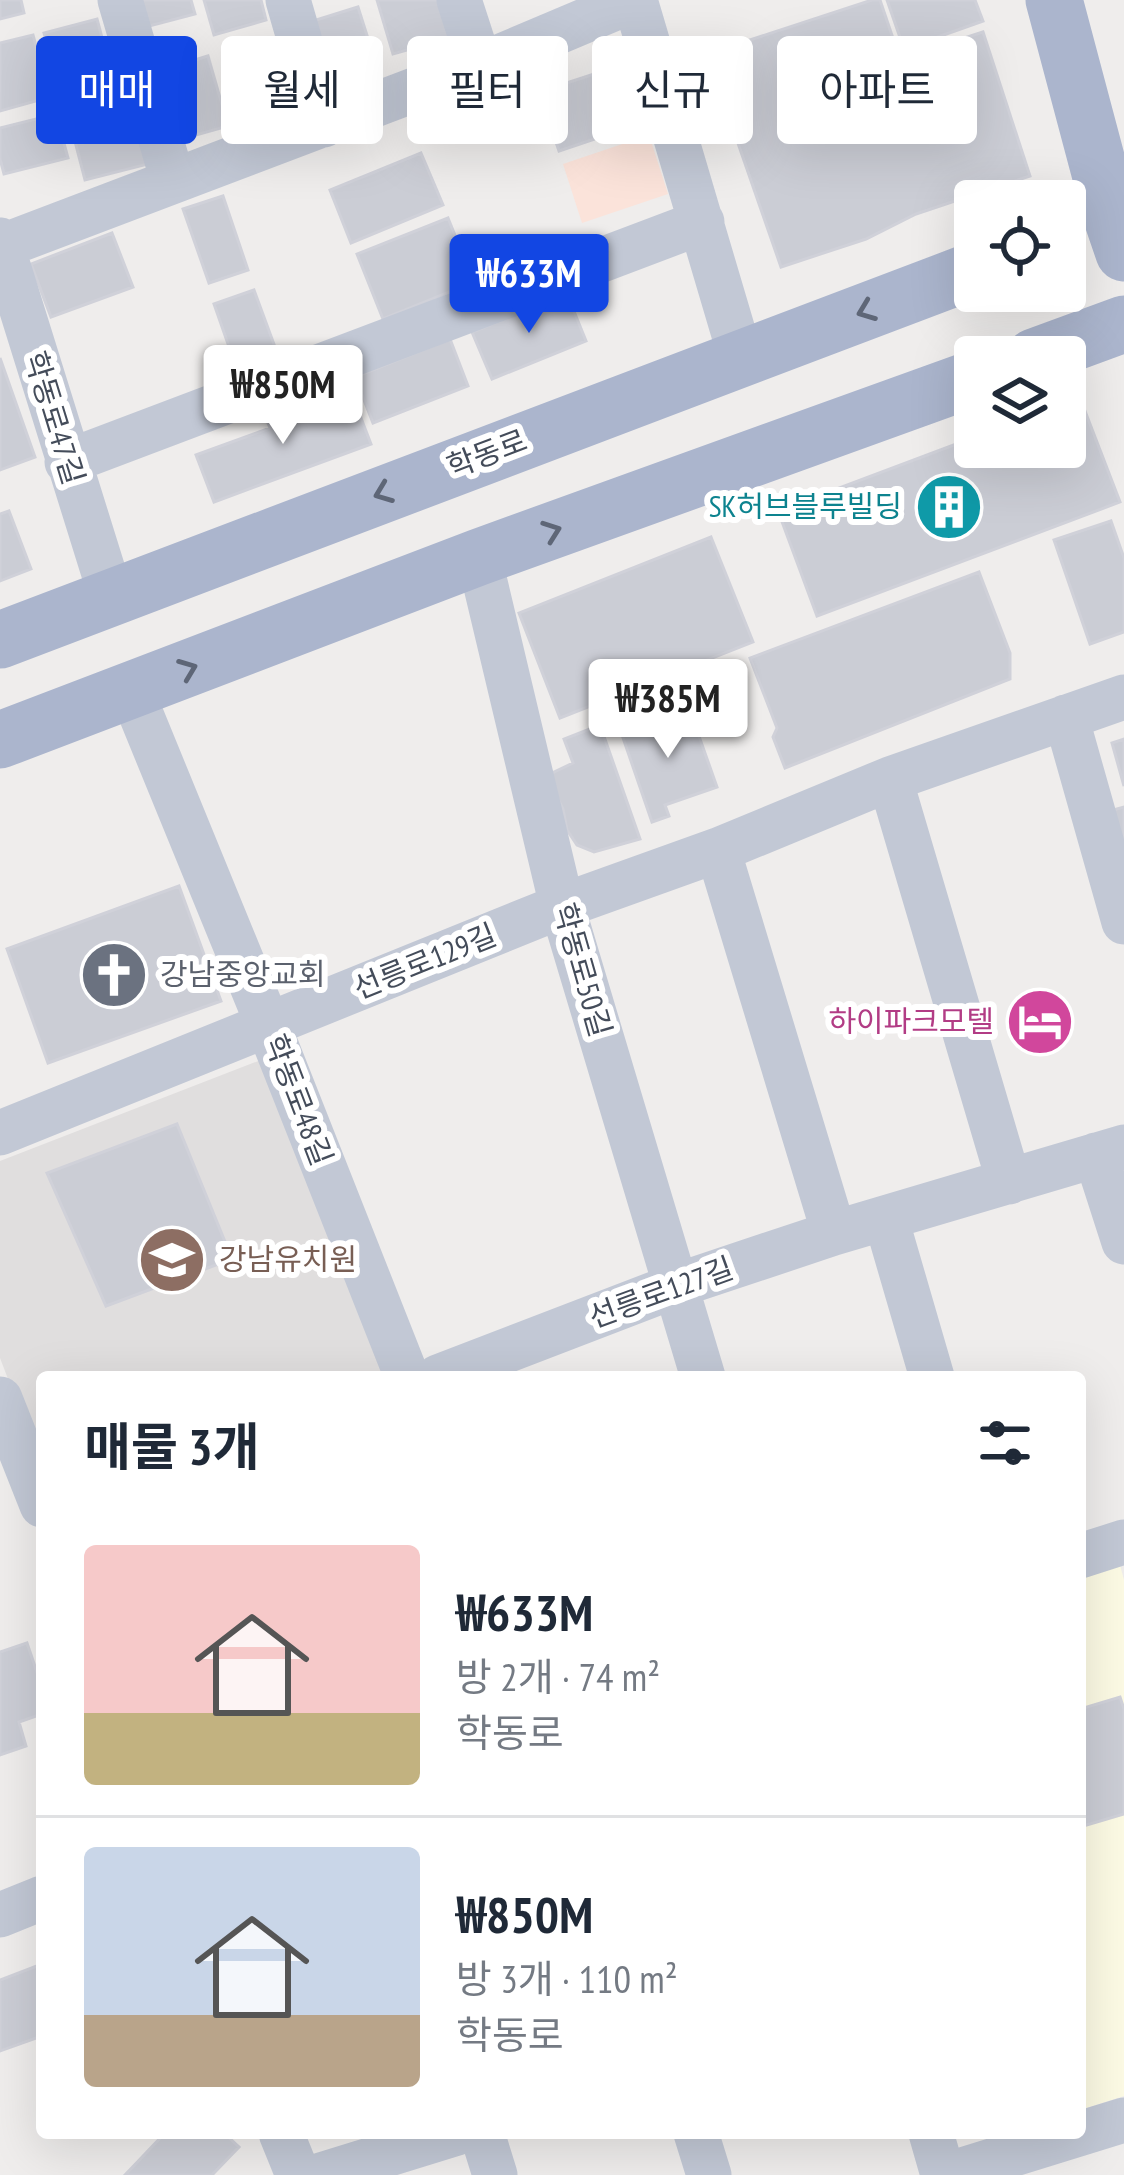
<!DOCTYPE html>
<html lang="ko">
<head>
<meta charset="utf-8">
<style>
	body { margin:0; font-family:"PT Sans Narrow","Noto Sans KR",sans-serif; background:#f2f2f3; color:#1f2937; height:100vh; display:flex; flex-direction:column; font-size:45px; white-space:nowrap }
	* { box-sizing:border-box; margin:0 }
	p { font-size:39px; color:#747a83 }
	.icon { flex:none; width:66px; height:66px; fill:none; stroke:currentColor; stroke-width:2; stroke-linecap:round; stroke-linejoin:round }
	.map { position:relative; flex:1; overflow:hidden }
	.side { position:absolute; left:36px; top:1371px; width:1050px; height:768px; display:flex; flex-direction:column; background:#fff; border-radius:12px; box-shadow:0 12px 48px #0002 }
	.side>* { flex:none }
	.top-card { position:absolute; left:36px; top:36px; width:1053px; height:108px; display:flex; gap:24px }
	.tools { position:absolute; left:954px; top:180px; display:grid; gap:24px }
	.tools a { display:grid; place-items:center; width:132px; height:132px; border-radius:12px; background:#fff; box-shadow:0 12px 48px #0002; font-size:60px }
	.price { position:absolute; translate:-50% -102px; padding:0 27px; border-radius:12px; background:#fff; color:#222; font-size:39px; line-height:78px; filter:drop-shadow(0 3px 6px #0008) }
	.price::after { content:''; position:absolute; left:50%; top:72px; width:36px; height:27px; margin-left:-18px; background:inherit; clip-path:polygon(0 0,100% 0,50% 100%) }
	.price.on { background:#1246e3; color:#fff }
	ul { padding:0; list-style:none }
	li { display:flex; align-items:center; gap:36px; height:300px; padding:0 48px }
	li+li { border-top:3px solid #e0e1e3 }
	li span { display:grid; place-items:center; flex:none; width:336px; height:240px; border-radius:12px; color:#555 }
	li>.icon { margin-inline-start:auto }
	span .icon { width:144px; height:144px; fill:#fffc; stroke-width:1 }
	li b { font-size:51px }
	h2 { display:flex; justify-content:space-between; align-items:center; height:144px; padding:0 48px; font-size:51px }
	.chip { padding:0 42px; border-radius:12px; background:#fff; box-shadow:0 12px 48px #0002; font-size:42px; line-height:108px }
	.chip.on { background:#1246e3; color:#fff }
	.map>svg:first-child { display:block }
</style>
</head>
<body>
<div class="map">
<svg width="1124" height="2175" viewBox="0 0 1124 2175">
	<rect width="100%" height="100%" fill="#efedec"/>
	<path fill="#fcfae4" d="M1119,1561L1124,1580V2096L1080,2110V1574Z"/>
	<path fill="#e0dede" d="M266,1058L390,1377H42V1468L0,1358V1161Z"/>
	<path fill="#fbe3da" d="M649,135L668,194L582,223L563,164Z"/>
	<path fill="#cbcdd5" stroke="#d0d1d9" stroke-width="3" d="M0,0H21L24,13L0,19Z
		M130,0H191L195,14L138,29Z
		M204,0H261L266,20L214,35Z
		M377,0H443L454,37L393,54Z
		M872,0H880L900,59L983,32L1030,176L916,214L866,239L781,267L707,54Z
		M887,0H975L983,21L904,49Z
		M358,7L377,67L332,81L313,21Z
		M97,19L113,79L60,93L44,33Z
		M33,35L50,97L0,111V43Z
		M208,56L228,126L175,141L155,72Z
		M283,57L295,104L243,117L231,70Z
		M625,64L645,122L559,151L539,92Z
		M133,106L148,164L85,180L70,122Z
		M56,114L68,158L4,174L0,159V128Z
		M421,153L443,205L351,243L330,190Z
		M223,196L248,270L209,283L183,209Z
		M448,218L474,282L383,319L357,254Z
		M112,233L133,287L51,317L31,264Z
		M254,290L282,366L241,381L214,304Z
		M567,294L586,341L492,379L472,332Z
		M450,339L468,386L373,423L355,377Z
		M0,358L35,457L0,470Z
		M353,397L371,444L214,502L196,455L270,428L263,411L290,400L296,417Z
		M1080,398L1120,502L817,616L778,511L975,437V447H1065V403Z
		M9,511L31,569L0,581V514Z
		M1111,521L1124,558V632L1090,644L1054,540Z
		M711,537L753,642L560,718L519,613Z
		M979,572L1010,653V679L785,768L773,737L777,728L750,658Z
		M689,708L717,787L665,805L669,816L652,822L621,732Z
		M600,725L640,839L594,852L577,845L567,830L563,809L546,776L573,763L564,739Z
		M1124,739V786L1112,743Z
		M1124,807V845L1106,812Z
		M179,886L221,1001L48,1063L7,949Z
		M177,1124L232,1259L106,1306L47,1173Z
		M27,1643L42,1687V1714L19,1722L26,1746L0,1755V1652Z
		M1120,1697L1124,1709V1814L1080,1827V1709Z
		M42,1964V2036L0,2051V1980Z
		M165,2133H224L239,2147L212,2175H125Z"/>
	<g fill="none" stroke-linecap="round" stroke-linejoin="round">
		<path stroke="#c2c8d5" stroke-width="45" d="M120,0L173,181
			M288,0L324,125
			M459,0L480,65
			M635,0L741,358
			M0,240L111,596
			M0,247L480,65L634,0
			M67,462L702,222
			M479,557L562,906L703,1377
			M131,690L268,1025L407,1377
			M1066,717L1124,922
			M890,779L1009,1182
			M718,850L834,1233
			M0,1133L562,906L718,850L890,779L1124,697
			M1096,1155L1124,1242
			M886,1219L932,1377
			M438,1377L675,1286L834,1233L1124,1147
			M0,1399L42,1505
			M1080,1556L1124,1542
			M0,1915L42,1898
			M281,2133L298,2175
			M482,2133L495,2175
			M696,2133L709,2175
			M931,2133L943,2175
			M321,2175L457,2133
			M946,2175L1124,2120"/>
		<path stroke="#abb5cd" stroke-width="57" d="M1054,0L1112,218L1124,253
			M1034,357L1124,324
			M0,640L975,270
			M0,740L479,557L975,378"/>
	</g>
	<defs><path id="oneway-chevron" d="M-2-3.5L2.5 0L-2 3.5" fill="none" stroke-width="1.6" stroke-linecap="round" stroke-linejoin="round" transform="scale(3)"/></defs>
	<g stroke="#5e6677">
		<use href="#oneway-chevron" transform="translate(866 311) rotate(159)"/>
		<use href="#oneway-chevron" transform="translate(383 493) rotate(159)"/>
		<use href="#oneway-chevron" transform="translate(552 531) rotate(-20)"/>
		<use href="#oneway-chevron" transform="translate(188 669) rotate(-21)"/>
	</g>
	<defs>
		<symbol id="building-disc" viewBox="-11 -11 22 22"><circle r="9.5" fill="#0f9aa8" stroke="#fff"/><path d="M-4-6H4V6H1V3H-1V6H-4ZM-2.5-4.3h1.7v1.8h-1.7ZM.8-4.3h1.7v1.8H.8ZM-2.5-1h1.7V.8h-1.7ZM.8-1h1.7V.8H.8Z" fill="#fff"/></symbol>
		<symbol id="church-disc" viewBox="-11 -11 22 22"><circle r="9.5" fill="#6b7280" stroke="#fff"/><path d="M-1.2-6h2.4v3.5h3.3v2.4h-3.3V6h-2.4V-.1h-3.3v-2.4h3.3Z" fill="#fff"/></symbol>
		<symbol id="hotel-disc" viewBox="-11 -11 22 22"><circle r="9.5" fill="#d1479c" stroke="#fff"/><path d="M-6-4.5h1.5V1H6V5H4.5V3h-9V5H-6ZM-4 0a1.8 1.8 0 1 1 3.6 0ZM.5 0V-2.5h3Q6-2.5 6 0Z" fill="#fff"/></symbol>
		<symbol id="school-disc" viewBox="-11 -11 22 22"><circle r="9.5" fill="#8d6e63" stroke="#fff"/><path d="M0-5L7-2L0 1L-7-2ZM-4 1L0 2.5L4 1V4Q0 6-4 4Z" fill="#fff"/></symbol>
	</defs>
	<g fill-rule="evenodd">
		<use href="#building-disc" x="911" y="469" width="76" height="76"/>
		<use href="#church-disc" x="76" y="937" width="76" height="76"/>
		<use href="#hotel-disc" x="1002" y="984" width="76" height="76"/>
		<use href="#school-disc" x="134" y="1222" width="76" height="76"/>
	</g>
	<g text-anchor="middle" stroke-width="12" stroke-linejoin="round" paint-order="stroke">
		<g font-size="30" fill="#444c5a" stroke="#fff">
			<text transform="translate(54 418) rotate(73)" y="10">학동로47길</text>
			<text transform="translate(487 454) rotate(-21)" y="10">학동로</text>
			<text transform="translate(425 962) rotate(-22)" y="10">선릉로129길</text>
			<text transform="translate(582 970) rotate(74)" y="10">학동로50길</text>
			<text transform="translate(298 1100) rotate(69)" y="10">학동로48길</text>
			<text transform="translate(661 1293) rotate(-20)" y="10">선릉로127길</text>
		</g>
		<g font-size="30" fill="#0d838f" stroke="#fff" text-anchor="end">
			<text x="902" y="517">SK허브블루빌딩</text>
		</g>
		<g font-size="30" fill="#5b616d" stroke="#fff" text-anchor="start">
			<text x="160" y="985">강남중앙교회</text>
		</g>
		<g font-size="30" fill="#b23c85" stroke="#fff" text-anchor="end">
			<text x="994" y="1032">하이파크모텔</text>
		</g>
		<g font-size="30" fill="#785e54" stroke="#fff" text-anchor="start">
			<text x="219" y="1270">강남유치원</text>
		</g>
	</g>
</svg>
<div class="tools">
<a><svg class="icon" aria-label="locate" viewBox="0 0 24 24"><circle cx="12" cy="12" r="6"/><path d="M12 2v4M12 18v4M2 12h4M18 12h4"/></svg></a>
<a><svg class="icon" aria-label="layers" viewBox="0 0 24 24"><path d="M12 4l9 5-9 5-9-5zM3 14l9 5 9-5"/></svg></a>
</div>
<b class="price on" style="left:529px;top:336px">₩633M</b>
<b class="price" style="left:283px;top:447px">₩850M</b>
<b class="price" style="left:668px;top:761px">₩385M</b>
<div class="top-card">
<a class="chip on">매매</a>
<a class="chip">월세</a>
<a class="chip">필터</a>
<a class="chip">신규</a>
<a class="chip">아파트</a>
</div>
<section class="side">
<h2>매물 3개<svg class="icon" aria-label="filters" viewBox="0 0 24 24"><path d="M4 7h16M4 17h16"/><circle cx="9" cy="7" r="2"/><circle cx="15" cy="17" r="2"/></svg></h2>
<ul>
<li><span style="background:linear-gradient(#f6c9c9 70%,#c2b280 0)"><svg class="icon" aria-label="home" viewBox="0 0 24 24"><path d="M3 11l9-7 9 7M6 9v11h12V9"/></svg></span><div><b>₩633M</b><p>방 2개 · 74 m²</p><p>학동로</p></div></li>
<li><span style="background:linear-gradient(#c9d6e8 70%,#b9a48a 0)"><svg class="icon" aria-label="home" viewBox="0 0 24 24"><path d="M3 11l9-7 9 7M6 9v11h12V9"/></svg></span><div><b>₩850M</b><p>방 3개 · 110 m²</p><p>학동로</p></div></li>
</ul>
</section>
</div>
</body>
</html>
